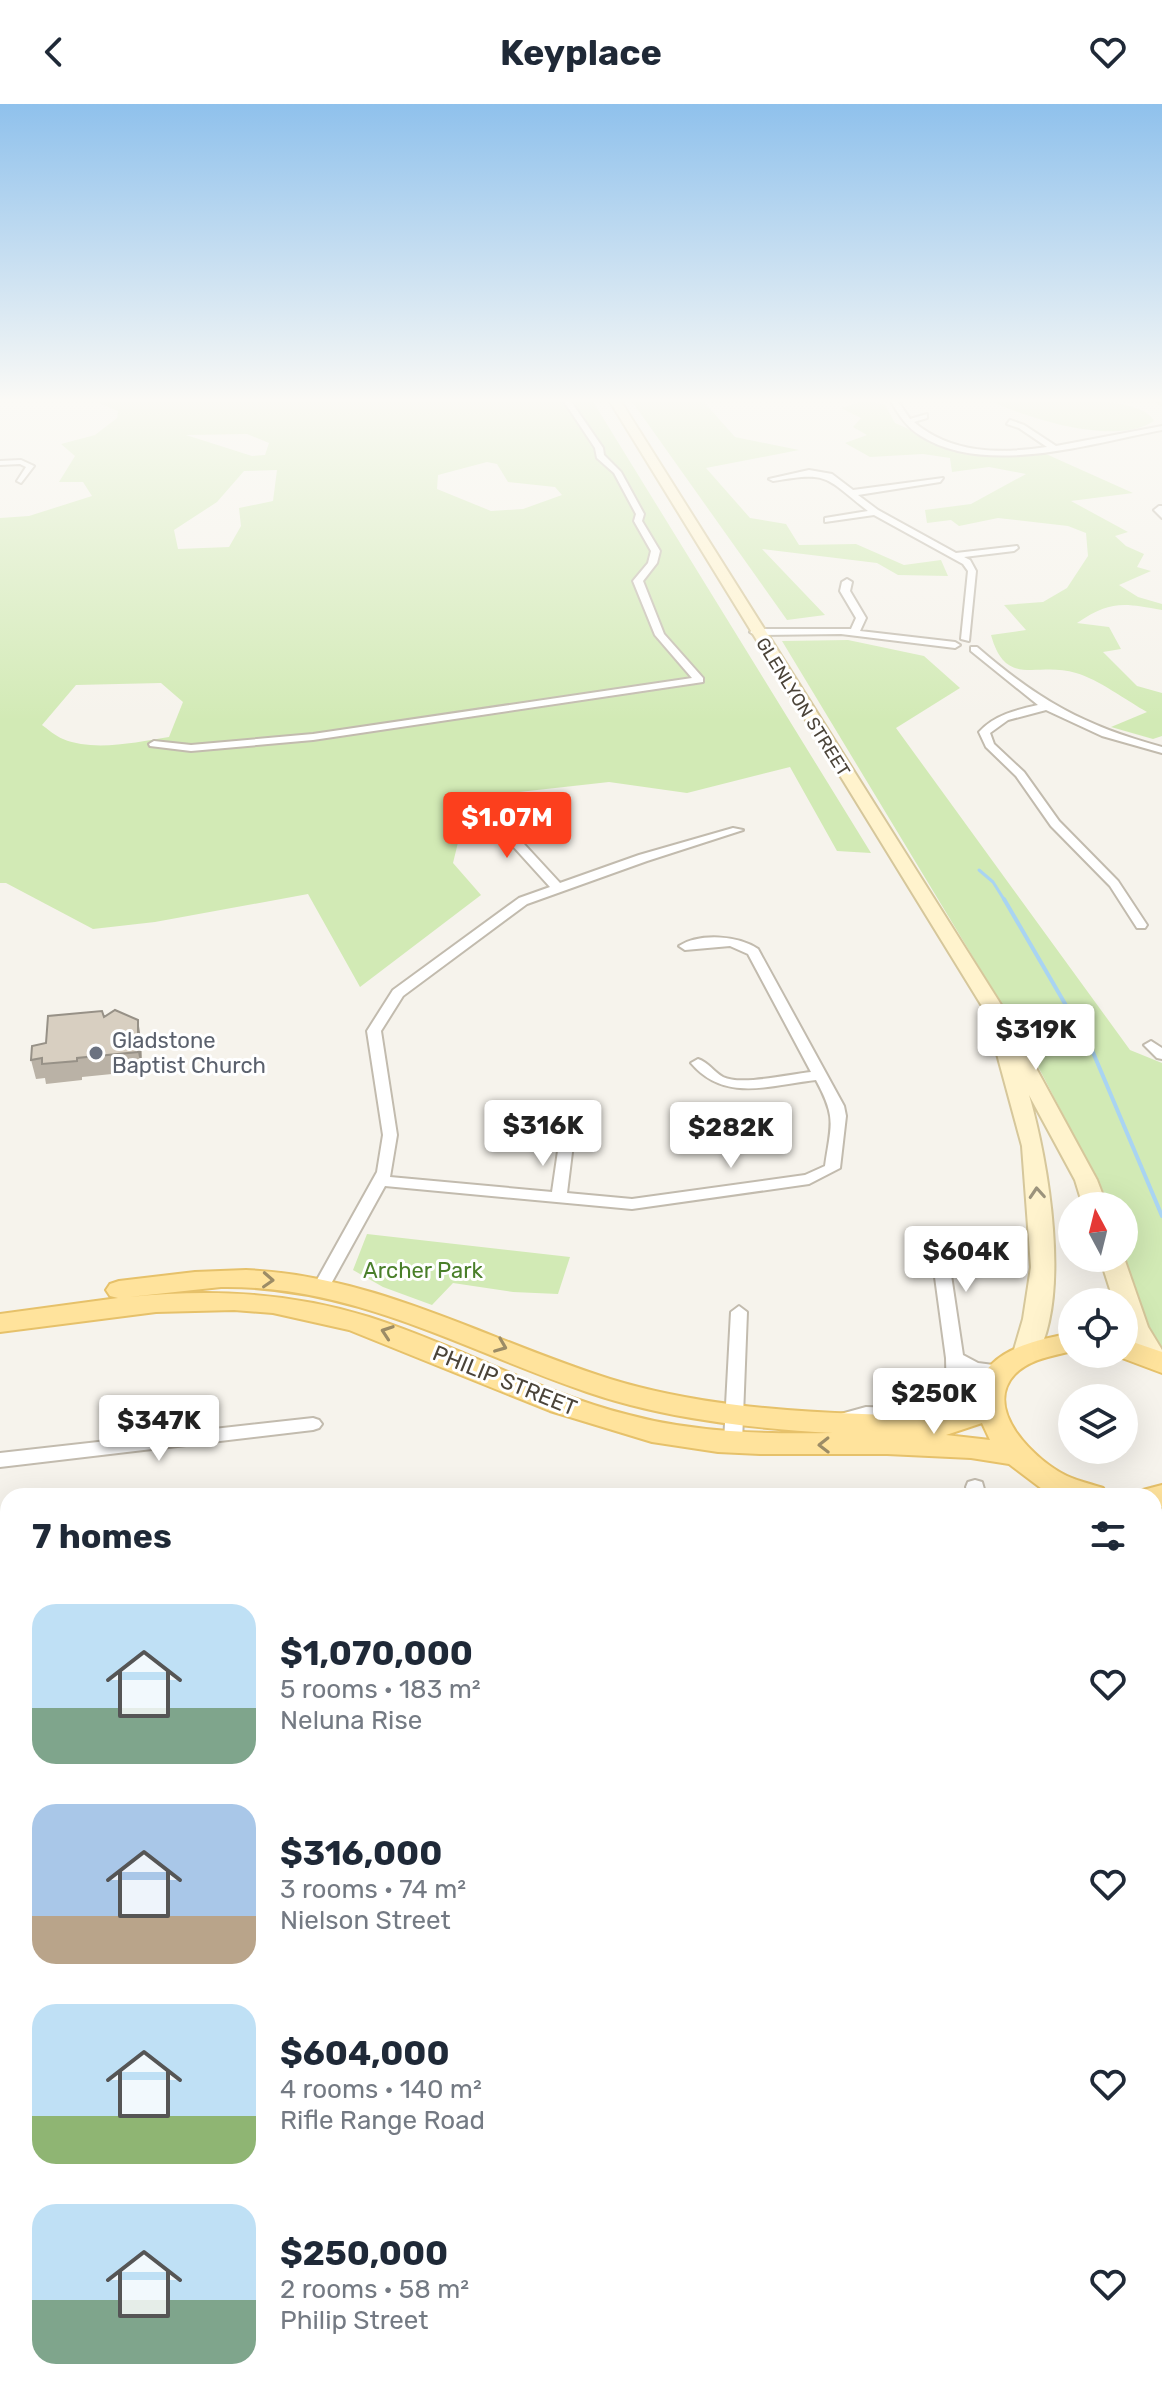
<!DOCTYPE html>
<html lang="en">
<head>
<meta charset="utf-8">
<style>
	body { margin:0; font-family:Rubik,sans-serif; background:#f2f2f3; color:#1f2937; height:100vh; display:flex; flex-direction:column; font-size:30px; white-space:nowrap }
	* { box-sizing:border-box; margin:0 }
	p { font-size:26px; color:#747a83 }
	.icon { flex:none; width:44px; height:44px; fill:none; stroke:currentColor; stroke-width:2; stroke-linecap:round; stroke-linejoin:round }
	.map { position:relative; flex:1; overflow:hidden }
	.drawer { position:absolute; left:0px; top:1384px; width:1162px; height:914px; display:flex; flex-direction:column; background:#fff; border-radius:24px 24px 0 0; box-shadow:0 8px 32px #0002 }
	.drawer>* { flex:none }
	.needle { width:52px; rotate:353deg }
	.buttons { position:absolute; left:1058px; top:1088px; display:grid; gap:16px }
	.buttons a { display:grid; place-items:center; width:80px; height:80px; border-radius:50%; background:#fff; box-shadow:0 8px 32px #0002; font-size:40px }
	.price { position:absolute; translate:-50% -68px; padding:0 18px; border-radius:8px; background:#fff; color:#222; font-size:26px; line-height:52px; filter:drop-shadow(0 2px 4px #0008) }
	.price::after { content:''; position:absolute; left:50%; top:48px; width:24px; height:18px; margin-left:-12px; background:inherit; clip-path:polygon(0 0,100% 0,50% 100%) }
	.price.active { background:#fc3f1d; color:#fff }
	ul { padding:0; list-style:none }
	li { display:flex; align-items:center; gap:24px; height:200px; padding:0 32px }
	li span { display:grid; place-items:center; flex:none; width:224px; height:160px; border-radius:24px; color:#555 }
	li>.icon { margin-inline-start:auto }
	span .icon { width:96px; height:96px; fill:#fffc; stroke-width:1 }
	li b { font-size:34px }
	h2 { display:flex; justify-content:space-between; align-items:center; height:96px; padding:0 32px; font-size:34px }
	header { display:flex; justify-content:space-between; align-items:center; height:104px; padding:0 32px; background:#fff; font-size:36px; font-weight:700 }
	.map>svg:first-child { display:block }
</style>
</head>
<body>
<header><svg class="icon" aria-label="back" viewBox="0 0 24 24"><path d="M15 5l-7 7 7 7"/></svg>Keyplace<svg class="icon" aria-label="heart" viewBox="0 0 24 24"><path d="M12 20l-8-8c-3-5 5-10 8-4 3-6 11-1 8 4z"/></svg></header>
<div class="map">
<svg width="1162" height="2297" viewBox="0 0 1162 2297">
	<rect width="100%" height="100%" fill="#f6f3ec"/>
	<path fill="#d2eab5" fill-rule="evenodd" d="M92,296H592L871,749L837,747L790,663L687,689L609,678L491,691L463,718L453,759L481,791L360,883L308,790L155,818L93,825L6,779H0V414L29,412L92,392L83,378H59L75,352L61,340L95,331L117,314L118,307ZM247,330L269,339L265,351L252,352L186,331ZM487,358L497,360L508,378L555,383L562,391L523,405L491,407L437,385L438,371ZM277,366L273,397L239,404L241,422L229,443L178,445L174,426L217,398L244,367ZM161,579L183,598L169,633C137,638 94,648 63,635C55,632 48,625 42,621L76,581Z
		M631,296H702L735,333L799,346L706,364L750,414L786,420L799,441L856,440L904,461L941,456L948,472L898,471L877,459L762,445L825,511L787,516Z
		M867,296L885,301L895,319L967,351L1046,350L1133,389L1071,397L1128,428L1115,432L1126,442L1144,450L1137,463L1151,467L1119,481L1138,493L1162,500V506C1124,499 1110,496 1077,519L1109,523L1121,545L1103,548L1137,582L1162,589V632L1153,635L1111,623L1147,608C1127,597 1098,575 1076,569C1037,557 1006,585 991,531L1026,526L1004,501L1043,498L1067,484L1088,452L1086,429L1068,422L998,414L959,422L951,416L927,419L925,406L971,400L1026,370L989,363L952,368L950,354L923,350L870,353L845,339L867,331L853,323L861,314L841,304Z
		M988,296C1017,296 1142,288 1154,317C1114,343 1028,314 988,296Z
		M848,536L924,552L960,584L896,624L1130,946L1162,959V1243L1149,1228L1124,1154V1102H1108L1104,1089L1031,949L782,537Z
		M367,1130L570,1153L558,1190L513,1188L453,1179L432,1201L383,1183L353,1166Z"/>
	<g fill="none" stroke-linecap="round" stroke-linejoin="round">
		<path stroke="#a9d4f2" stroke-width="3" d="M979,766L993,778L1005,797"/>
		<path stroke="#a9d4f2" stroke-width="4" d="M1004,795L1092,946L1162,1112"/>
		<defs>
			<path id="minor" d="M563,296H570L603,344L604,351L621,368L644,410L642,417L660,447L657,459L643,477L664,530L703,574V578L313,636L191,647L150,642L149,640L154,637L191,641L313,630L692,574L655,531L633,477L648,459L651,447L634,417L636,410L614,369L597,354L595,344Z
				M890,296H897L910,315L927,310V314L914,318C951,350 1001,350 1047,343L1019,324L1007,320L1010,316L1024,321L1056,342L1162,322V326C1092,339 986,373 921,332C906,323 899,311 890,296Z
				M21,356L34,362L21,379L17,377L26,363L20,360L0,361V357Z
				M809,366L832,370L853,386L943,374L940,378L858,391L878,406L956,449L1017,442L1018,444L1014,447L964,453L970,456L976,467L969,537L961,535L968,467L963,460L874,411L825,418V414L868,407C825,373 829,367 773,377L769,375Z
				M1159,402H1162V414L1154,406Z
				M847,475L852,478L850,487L866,514L860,527L955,538L960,541L955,544L841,530L755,531L750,528L755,525H851L856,514L840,487L842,478Z
				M971,543H977C1038,596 1084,622 1162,643V649L1102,632L1046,606L1008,616L990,629L994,640L1024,668L1059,717L1118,777L1147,821L1145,824H1137L1110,782L1051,722L1016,672L986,643L979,628C994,611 1016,606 1038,601L971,547Z
				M534,720L540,723L524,740L560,779L639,751L733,724L743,726L647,757L527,800L403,892L381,927L397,1031L390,1073L552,1088L559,1040L551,1028L558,1024L563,1025L573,1040L567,1089L632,1095L805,1071L825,1062C831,1020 837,1015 816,976C770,981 725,999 691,959L698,955C708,958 714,968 723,973C741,982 791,970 811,968L748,850L730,842L685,846L679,842C699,829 738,831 758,845L844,1002L846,1012L840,1064L809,1080L632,1105L385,1082L327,1187H315L313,1183L377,1068L383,1031L367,927L393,886L519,794L550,783L511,740Z
				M1151,937L1162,944V955L1157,954L1144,941Z
				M940,1125L948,1130V1151L963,1251L978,1259L1009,1263L1012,1267L1009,1271C996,1275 976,1273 964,1266L965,1302C946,1328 901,1315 874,1315C861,1315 849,1323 837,1319L834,1315L837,1311L866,1303L927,1305L947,1299L946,1254L932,1151V1130Z
				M739,1202L747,1208L742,1338L739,1343H727L724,1338L731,1208Z
				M313,1314L319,1316L322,1320L319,1324L313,1326L0,1363V1349Z
				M975,1376L982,1378L986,1392H968L966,1383L968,1378Z
				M0,1591L8,1595V1619L0,1615Z
				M0,1866L8,1867V1889L0,1888Z
				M0,2162L8,2163V2189L0,2188Z
				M34,2290H62V2297H34Z
				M429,2290H457L458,2297H430Z"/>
			<path id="tertiary" d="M882,2290H922L919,2297H880Z
				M1102,2290H1136L1137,2297H1103Z"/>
			<path id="secondary" d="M609,296H620L1005,907L1097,1076L1107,1102H1083L1075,1076L1029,991C1048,1056 1072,1194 1035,1255L1026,1258L1017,1255L1013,1249L1023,1215L1031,1163L1022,1042L997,950L1005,944L985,907Z
				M1156,296H1162V300Z
				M1100,1154H1124L1148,1223L1162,1246V1261L1154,1263L1145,1260L1124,1226V1198H1114Z
				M1154,1801L1162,1804V1879L1154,1876Z"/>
			<path id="primary" d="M246,1166C376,1171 489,1237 610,1275C691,1300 778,1307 862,1310C902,1311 945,1320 978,1293C979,1246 1037,1236 1072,1229V1247C1052,1252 1030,1255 1015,1270C981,1306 1037,1358 1067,1372C1078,1377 1091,1380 1103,1384L1107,1392H1058L1046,1388L1009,1360L971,1354L887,1350H760L718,1348L652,1338L550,1307L349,1226L273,1209L234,1206L156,1208L0,1228V1210L118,1194L110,1192L106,1186L110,1180L119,1177L195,1168ZM221,1183C354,1181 464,1246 587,1288C666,1315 750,1324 833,1329C764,1330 696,1329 629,1311C538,1288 457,1241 369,1213C290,1188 211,1185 129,1193ZM982,1319L990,1336L946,1331Z
				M1124,1235L1162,1248V1269L1114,1251L1124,1250Z
				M1162,1381V1403L1154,1405V1392H1140L1143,1386Z"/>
		</defs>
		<use href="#minor" stroke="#c2bbae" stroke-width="4"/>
		<use href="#tertiary" stroke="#c2bbae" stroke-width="4"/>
		<use href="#secondary" stroke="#d6c79b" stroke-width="4"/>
		<use href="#primary" stroke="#e6c16a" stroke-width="4"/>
		<use href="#minor" fill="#fff" fill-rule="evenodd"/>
		<use href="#tertiary" fill="#fff" fill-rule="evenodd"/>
		<use href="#secondary" fill="#fff3cd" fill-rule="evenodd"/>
		<use href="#primary" fill="#ffe39c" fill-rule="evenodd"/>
	</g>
	<path fill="#bab2a6" d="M141,935L142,967L82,973V976L46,980L45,974L36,975L31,956L46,939Z"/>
	<path fill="#979187" d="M138,916L141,935L142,967L138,948Z"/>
	<path fill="#d8cfc1" stroke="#979187" stroke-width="2" d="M115,906L138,916V948L77,954V957L42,960V954L31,956L32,942L46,939L48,912L102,907L104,913Z"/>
	<defs><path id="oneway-chevron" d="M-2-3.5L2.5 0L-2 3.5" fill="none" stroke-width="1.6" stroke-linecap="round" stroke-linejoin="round" transform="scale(2)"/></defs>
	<use stroke="#9c937c" href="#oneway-chevron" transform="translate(1037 1089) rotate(-94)"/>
	<g stroke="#9c8c66">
		<use href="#oneway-chevron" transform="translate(268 1176) rotate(3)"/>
		<use href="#oneway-chevron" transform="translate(387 1228) rotate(-161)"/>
		<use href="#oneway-chevron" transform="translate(501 1242) rotate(22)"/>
		<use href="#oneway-chevron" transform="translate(824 1341) rotate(179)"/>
	</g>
	<linearGradient id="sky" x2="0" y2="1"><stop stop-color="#8fc1ec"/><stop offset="0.48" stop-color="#fbfaf6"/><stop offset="1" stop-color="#fbfaf6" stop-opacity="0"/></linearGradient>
	<rect width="1162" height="618" fill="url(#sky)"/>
	<circle fill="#6b7280" stroke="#fff" stroke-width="3" cx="96" cy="949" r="8"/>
	<g text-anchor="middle" stroke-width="6" stroke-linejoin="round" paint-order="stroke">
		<g font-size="18" fill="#4b4439" stroke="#fff">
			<text transform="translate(803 603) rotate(58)" y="6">GLENLYON STREET</text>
		</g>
		<g font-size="22" fill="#5b616d" stroke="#fff" text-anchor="start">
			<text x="112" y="944">Gladstone<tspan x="112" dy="25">Baptist Church</tspan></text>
		</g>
		<g font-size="22" fill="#4a7f2a" stroke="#fff">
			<text x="423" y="1174">Archer Park</text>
		</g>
		<g font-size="22" fill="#4b4439" stroke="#fff">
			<text transform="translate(505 1276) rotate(22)" y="8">PHILIP STREET</text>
		</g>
	</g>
</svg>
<div class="buttons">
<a><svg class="needle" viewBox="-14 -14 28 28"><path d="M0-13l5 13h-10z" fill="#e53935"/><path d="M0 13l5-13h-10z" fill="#747a83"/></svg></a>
<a><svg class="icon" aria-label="locate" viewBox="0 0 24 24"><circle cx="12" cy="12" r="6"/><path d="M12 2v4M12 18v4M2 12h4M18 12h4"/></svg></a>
<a><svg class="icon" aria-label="layers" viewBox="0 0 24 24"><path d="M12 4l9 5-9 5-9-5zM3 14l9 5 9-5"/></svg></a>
</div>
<b class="price active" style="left:507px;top:756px">$1.07M</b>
<b class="price" style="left:1036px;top:968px">$319K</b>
<b class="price" style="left:543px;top:1064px">$316K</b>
<b class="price" style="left:731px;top:1066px">$282K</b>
<b class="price" style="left:966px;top:1190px">$604K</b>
<b class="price" style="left:934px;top:1332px">$250K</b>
<b class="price" style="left:159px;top:1359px">$347K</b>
<section class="drawer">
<h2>7 homes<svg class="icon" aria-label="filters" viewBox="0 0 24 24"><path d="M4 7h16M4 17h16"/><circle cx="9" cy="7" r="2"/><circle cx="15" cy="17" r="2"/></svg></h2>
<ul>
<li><span style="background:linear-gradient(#bfe0f5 65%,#7fa58c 0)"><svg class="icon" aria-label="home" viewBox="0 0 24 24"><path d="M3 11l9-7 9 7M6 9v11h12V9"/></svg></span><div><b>$1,070,000</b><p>5 rooms · 183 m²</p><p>Neluna Rise</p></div><svg class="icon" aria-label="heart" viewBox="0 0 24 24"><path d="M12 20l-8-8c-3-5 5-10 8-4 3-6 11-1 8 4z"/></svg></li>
<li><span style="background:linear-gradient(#a9c7e8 70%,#b9a48a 0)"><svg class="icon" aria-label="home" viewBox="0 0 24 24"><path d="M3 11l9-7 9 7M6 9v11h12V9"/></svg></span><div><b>$316,000</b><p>3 rooms · 74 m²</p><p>Nielson Street</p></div><svg class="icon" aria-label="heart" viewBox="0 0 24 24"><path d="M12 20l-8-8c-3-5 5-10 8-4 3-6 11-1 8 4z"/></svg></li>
<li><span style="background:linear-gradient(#bfe0f5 70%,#8fb573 0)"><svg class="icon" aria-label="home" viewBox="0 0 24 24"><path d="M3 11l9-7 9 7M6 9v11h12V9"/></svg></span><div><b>$604,000</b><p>4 rooms · 140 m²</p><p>Rifle Range Road</p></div><svg class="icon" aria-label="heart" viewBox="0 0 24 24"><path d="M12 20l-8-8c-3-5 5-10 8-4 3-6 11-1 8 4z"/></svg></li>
<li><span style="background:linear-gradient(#bfe0f5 60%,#7fa58c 0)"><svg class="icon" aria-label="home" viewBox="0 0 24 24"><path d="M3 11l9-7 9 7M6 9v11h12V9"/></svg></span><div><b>$250,000</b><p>2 rooms · 58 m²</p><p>Philip Street</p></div><svg class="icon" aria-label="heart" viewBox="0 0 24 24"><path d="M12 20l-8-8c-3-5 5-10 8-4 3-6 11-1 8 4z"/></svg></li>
</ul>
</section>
</div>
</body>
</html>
